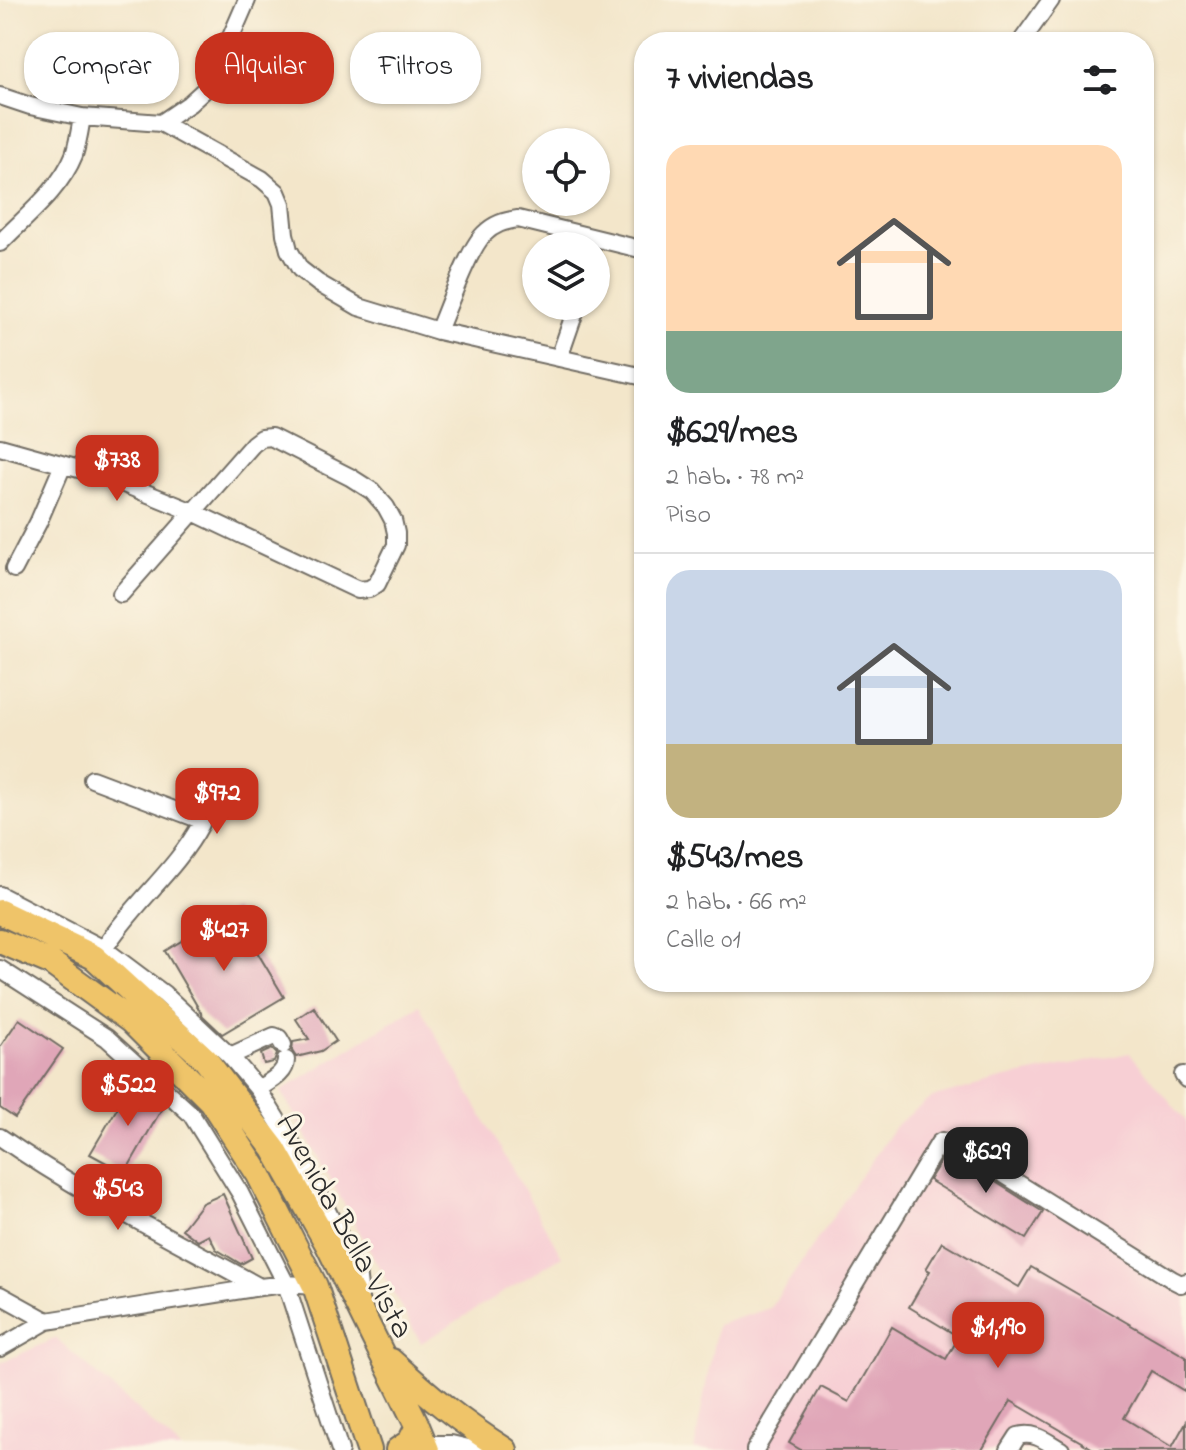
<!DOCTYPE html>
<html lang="es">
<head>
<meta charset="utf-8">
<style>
	body { margin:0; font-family:"Indie Flower",sans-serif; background:#f6f6f6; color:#202124; height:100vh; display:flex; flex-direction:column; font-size:30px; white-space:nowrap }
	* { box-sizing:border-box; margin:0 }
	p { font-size:26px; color:#757577 }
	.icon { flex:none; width:44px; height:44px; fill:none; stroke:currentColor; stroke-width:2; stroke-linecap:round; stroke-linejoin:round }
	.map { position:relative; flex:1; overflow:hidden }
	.panel { position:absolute; left:634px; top:32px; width:520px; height:960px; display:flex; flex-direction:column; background:#fff; border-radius:32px; box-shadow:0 2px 6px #0004 }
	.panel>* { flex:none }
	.top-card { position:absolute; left:24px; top:32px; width:490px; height:72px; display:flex; gap:16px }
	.tools { position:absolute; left:522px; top:128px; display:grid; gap:16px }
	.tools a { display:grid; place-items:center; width:88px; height:88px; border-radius:50%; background:#fff; box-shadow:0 2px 6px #0004; font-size:40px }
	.price { position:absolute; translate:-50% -68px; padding:0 18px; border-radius:16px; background:#c8321e; color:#fff; font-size:26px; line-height:52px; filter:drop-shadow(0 2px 4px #0008) }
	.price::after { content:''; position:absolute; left:50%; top:48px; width:24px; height:18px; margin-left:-12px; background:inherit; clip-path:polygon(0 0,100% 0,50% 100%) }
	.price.selected { background:#222; color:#fff }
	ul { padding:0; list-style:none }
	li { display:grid; align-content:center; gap:16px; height:424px; padding:0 32px }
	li+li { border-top:2px solid #e0e0e0 }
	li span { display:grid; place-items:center; height:248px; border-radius:24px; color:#555 }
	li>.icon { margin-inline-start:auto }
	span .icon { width:144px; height:144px; fill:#fffc; stroke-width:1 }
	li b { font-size:34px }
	h2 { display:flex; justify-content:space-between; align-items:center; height:96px; padding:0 32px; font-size:34px }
	.pill { padding:0 28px; border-radius:32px; background:#fff; box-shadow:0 2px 6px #0004; font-size:28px; line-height:72px }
	.pill.selected { background:#c8321e; color:#fff }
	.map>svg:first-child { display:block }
</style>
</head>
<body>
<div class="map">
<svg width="1186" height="1450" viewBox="0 0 1186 1450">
	<rect width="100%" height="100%" fill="#fcf5e5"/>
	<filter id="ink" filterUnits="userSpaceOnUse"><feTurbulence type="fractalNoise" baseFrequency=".0125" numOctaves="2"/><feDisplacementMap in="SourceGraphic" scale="16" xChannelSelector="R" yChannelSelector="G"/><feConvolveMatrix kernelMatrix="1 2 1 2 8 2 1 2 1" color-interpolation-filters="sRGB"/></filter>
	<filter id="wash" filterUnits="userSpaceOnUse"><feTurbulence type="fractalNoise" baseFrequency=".006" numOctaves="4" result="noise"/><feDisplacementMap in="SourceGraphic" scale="32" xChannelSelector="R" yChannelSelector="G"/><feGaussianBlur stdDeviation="1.8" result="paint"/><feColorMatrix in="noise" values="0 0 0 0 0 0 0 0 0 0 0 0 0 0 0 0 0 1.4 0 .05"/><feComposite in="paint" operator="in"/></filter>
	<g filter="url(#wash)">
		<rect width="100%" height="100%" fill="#f3e6ca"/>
		<path fill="#f7cfd4" d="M419,1005L562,1256L421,1343L281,1091Z
			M1130,1053L1186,1121V1450H694L717,1325L770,1308L896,1125L931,1098L1001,1079Z
			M56,1338L181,1449L180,1450H0V1363Z"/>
		<g id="blocks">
			<path fill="#e0a6b8" d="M232,910L284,997L222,1034L203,1016L165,951Z
				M314,1007L336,1041L321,1051L296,1057L292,1051L293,1042L309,1039L296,1019Z
				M19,1019L63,1049L15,1118L0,1108V1047Z
				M272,1049L277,1054L274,1062L264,1064L261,1054Z
				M132,1083L156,1097L164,1105L125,1173L90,1154Z
				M946,1153L951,1154L1043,1212L1026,1239L929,1180Z
				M223,1194L252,1258L241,1264L216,1249L209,1235L198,1241L182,1229L202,1203Z
				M942,1242L1019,1287L1031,1267L1186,1357V1392L1151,1371L1124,1418L1172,1447L1186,1422V1450H1095L1011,1401L982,1450H801L789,1443L821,1387L849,1402L892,1327L946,1359L959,1337L909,1307L930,1271L926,1269Z"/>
		</g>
	</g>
	<g filter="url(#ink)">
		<use href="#blocks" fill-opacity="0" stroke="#716c63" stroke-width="2"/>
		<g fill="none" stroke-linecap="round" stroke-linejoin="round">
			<defs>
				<path id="minor" d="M1021,42L1051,0
					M0,96L30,106L82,117L161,123L262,179L277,192L282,204L285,234L289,250L300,269L318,283L359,307L438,331L644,377
					M161,123L189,104L210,85L247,0
					M0,243C26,216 60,190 74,155C78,143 80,129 82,117
					M438,331C448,308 468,250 484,234C494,224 504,221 518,219L644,250
					M559,358L577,306
					M271,437L350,477L372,491L386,507L393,520L396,533V545L377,584L369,589L358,590L193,512L253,444L261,438Z
					M0,447L104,476L193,512L121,594
					M14,569L38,523L63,465
					M92,779L198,819L201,824C176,871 132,904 104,949
					M0,895L104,949L164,994L230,1056L258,1089L303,1162L357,1271L360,1296
					M0,969L107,1038L191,1114L240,1193L286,1284L340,1450
					M230,1056L274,1036L279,1038L283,1045
					M1183,1075L1186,1079
					M258,1089C270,1081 286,1074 286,1060
					M0,1137C82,1194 173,1239 260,1287
					M0,1295L47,1321L260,1287L286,1284L315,1286
					M0,1348L47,1321
					M424,1444H451L477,1450
					M755,1450L939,1143L942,1141L955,1144L1173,1280L1181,1284L1186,1282
					M1009,1450L1018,1436C1035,1431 1047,1442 1061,1450"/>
				<path id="highway" d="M0,912L94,957L205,1059L274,1149L327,1243L415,1421L427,1450
					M0,941L50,962L131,1021L211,1101L259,1175L315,1286L369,1450
					M391,1361C429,1396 461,1422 505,1450
					M398,1450L410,1442L417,1428"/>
			</defs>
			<use href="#minor" stroke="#716c63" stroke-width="20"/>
			<use href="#highway" stroke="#716c63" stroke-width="28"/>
			<use href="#minor" stroke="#fff" stroke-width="16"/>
			<use href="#highway" stroke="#efc469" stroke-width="24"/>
		</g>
	</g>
	<g text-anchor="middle" stroke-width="6" stroke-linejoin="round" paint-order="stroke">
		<g font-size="32" fill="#2b2b2b" stroke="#fcf5e5">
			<text transform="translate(346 1225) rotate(61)" y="11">Avenida Bella Vista</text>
		</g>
	</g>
</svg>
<div class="tools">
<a><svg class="icon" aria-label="locate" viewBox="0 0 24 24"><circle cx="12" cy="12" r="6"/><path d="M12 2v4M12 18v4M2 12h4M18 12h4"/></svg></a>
<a><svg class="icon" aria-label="layers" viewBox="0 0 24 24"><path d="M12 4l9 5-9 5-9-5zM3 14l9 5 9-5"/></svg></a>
</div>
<b class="price" style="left:117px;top:503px">$738</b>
<b class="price" style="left:217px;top:836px">$972</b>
<b class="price" style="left:224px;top:973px">$427</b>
<b class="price" style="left:128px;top:1128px">$522</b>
<b class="price selected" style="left:986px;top:1195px">$629</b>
<b class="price" style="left:118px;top:1232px">$543</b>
<b class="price" style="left:998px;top:1370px">$1,190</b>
<div class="top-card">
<a class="pill">Comprar</a>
<a class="pill selected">Alquilar</a>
<a class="pill">Filtros</a>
</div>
<section class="panel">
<h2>7 viviendas<svg class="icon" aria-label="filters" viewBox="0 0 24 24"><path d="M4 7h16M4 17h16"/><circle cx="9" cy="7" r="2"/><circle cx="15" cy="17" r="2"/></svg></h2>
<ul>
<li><span style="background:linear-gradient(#ffd9b3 75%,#7fa58c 0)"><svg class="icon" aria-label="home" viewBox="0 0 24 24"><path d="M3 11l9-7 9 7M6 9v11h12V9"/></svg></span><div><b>$629/mes</b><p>2 hab. · 78 m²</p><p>Piso</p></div></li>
<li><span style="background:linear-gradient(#c9d6e8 70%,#c2b280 0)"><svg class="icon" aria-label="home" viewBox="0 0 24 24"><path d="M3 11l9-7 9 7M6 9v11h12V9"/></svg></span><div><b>$543/mes</b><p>2 hab. · 66 m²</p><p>Calle 01</p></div></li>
</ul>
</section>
</div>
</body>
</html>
